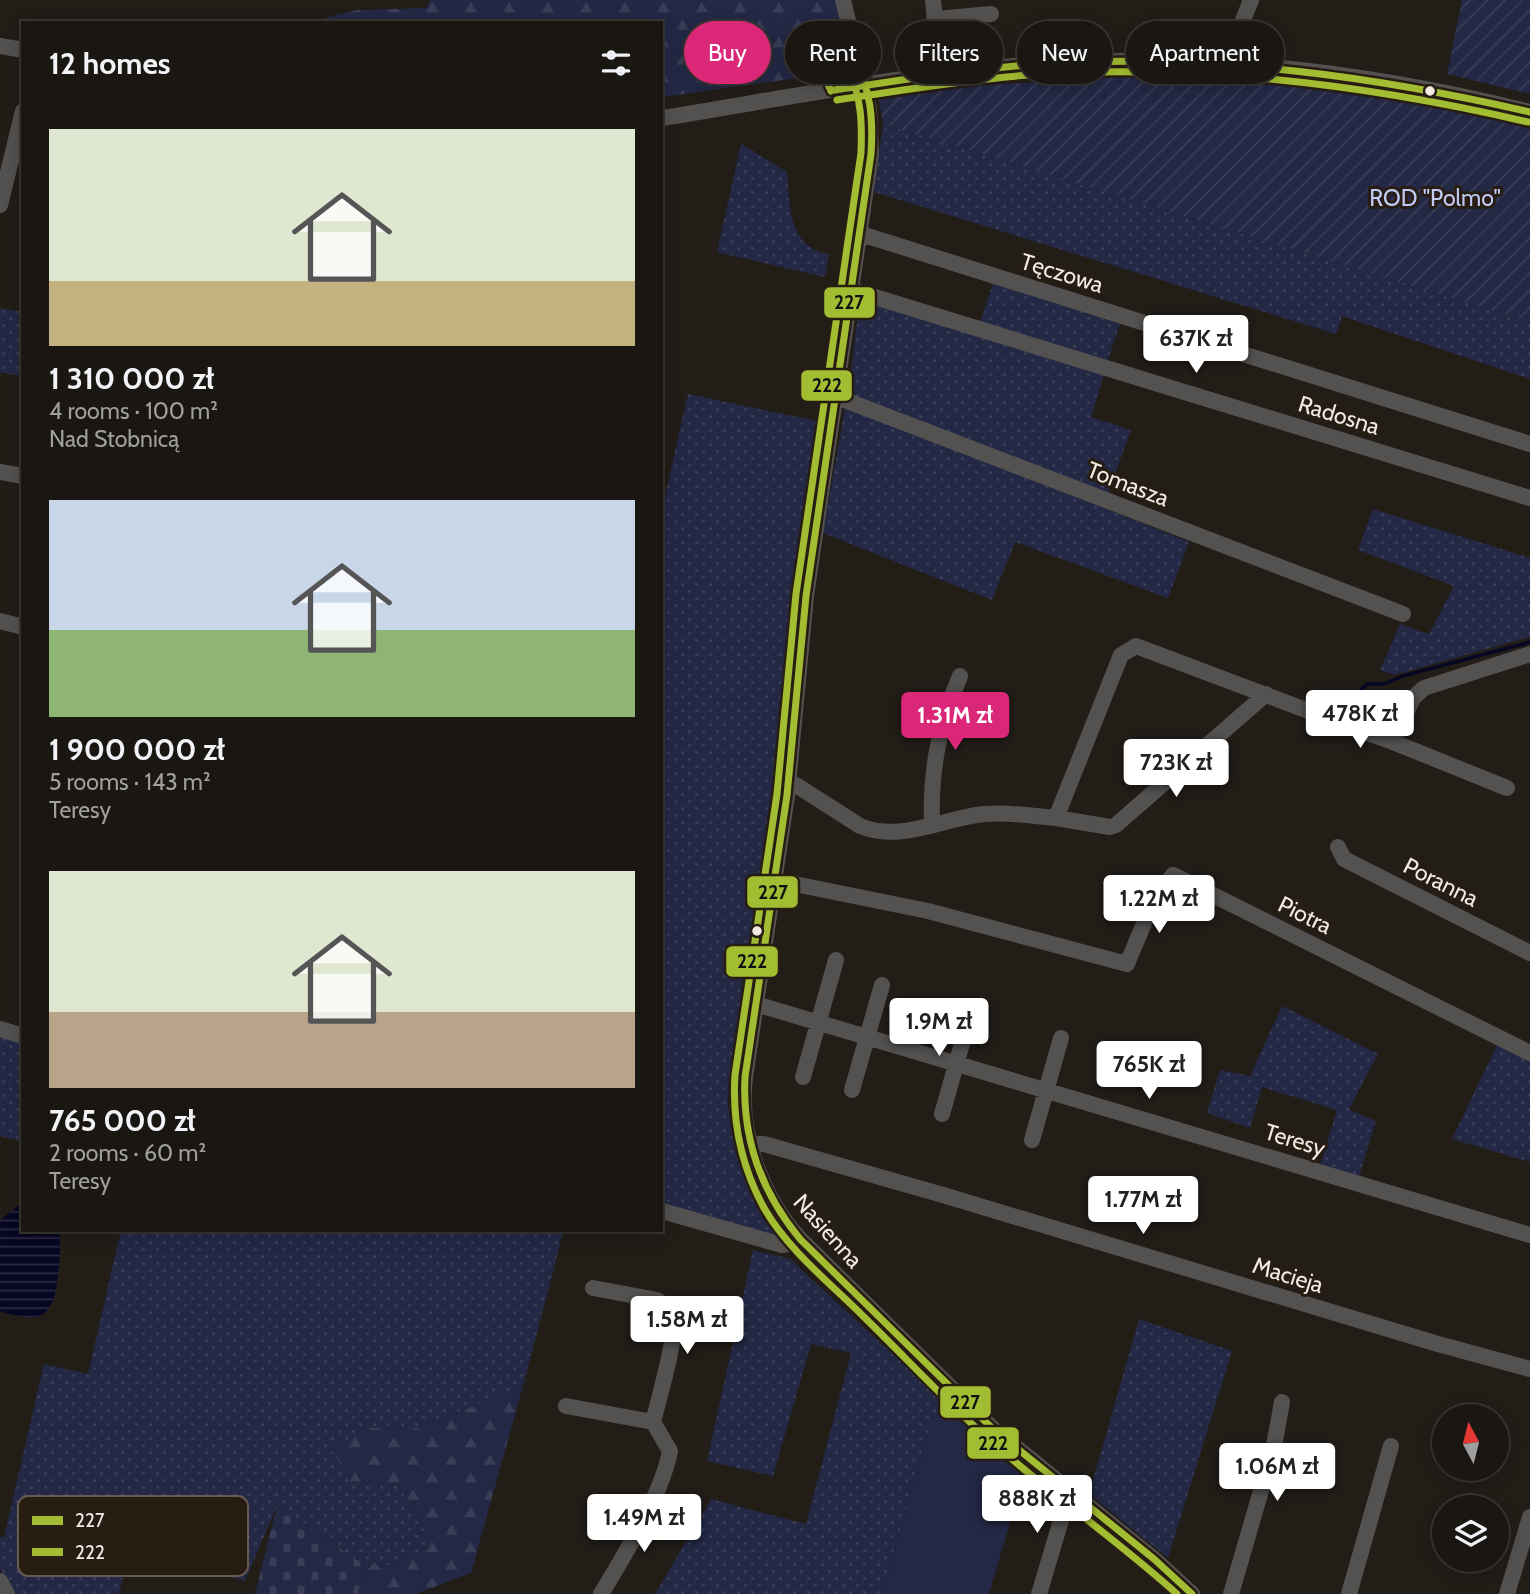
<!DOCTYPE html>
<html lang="en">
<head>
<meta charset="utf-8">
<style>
	body { margin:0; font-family:Cabin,sans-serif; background:#272320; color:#f1f3f6; height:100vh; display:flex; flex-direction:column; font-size:26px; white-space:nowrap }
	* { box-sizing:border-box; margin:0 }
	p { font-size:23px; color:#9f9f9f }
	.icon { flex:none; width:38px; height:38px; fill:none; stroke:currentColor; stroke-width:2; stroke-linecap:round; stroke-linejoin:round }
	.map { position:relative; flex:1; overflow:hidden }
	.panel { position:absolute; left:21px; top:21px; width:642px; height:1211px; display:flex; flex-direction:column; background:#1a1612; border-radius:0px; box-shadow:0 4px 18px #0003,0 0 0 2px #383532 }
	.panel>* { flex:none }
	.banner { position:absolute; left:684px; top:21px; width:665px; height:63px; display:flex; gap:14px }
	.needle { width:46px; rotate:353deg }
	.controls { position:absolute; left:1432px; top:1404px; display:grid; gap:14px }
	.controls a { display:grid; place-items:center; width:77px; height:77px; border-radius:50%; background:#1a1612; box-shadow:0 4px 18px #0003,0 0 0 2px #383532; font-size:35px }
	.price { position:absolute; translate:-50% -60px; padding:0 16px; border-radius:7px; background:#fff; color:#222; font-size:23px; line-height:46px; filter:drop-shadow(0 2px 4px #0008) }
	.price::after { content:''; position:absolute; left:50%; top:42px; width:21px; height:16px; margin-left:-10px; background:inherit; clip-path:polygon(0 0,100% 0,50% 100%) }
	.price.on { background:#db2777; color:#fff }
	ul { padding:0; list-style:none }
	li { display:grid; align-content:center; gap:14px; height:371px; padding:0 28px }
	li span { display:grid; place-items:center; height:217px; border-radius:0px; color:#555 }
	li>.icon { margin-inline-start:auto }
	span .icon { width:126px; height:126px; fill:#fffc; stroke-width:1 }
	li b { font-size:30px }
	h2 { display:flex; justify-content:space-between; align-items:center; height:84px; padding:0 28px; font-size:30px }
	.tag { padding:0 24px; border-radius:32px; background:#1a1612; box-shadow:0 4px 18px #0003,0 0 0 2px #383532; font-size:24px; line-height:63px }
	.tag.on { background:#db2777; color:#fff }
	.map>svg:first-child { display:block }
</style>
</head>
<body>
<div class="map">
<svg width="1530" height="1594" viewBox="0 0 1530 1594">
	<defs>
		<pattern id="grass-dots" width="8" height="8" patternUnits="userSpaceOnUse" patternTransform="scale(1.75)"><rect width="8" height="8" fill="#232845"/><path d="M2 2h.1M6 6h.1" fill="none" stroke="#393d57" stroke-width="1.8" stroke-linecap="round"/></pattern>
		<pattern id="forest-firs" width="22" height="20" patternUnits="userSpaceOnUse" patternTransform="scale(1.75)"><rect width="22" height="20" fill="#232845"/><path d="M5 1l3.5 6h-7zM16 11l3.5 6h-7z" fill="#393d57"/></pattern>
		<pattern id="cemetery-stones" width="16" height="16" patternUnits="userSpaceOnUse" patternTransform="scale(1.75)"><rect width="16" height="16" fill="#232845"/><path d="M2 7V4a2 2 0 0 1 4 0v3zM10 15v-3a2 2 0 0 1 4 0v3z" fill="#393d57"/></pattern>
		<pattern id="garden-furrows" width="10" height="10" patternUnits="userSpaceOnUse" patternTransform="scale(1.75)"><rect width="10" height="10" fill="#232845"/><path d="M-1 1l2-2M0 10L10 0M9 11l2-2" fill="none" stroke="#393d57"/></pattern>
		<pattern id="water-rules" width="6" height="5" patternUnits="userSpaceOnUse" patternTransform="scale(1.75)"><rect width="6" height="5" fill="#070623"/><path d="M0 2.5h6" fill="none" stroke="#2c2a43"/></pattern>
	</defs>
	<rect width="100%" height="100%" fill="#231d18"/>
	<path fill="url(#grass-dots)" d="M883,124L1530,322V379L1342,316L1336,334L874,192Z
		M741,144L787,172C790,206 788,247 829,254L825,277L717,252Z
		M993,283L1120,324L1107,362L980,323Z
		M860,298L1104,375L1091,417L1131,430L1106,499L848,396Z
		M0,308L23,312V377L0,372Z
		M688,394L821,422L787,641L770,821L729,1078C729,1089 727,1101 729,1112C733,1154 755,1200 778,1234L772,1236L662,1206V509Z
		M845,408L968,454L1189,542L1168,598L1015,542L992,600L823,533Z
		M1373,509L1530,558V637L1394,675L1380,670L1400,624L1429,634L1454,586L1358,550Z
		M1282,1006L1378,1054L1349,1109L1376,1121L1359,1176L1320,1166L1337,1110L1262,1087L1250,1128L1207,1113L1220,1070L1250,1076Z
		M0,1035L23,1042V1142L0,1136Z
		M1499,1041L1530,1057V1162L1452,1139Z
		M121,1230H564L523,1386L453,1415L409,1430L366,1427L350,1481L398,1484L422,1524L431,1547L387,1566L363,1564L277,1506L245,1581L129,1549L119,1594H14L0,1569V1537H4L44,1364L88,1374Z
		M753,1250L790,1259L953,1410L933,1416L882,1594H655L711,1499L806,1524L851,1353L811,1344L773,1476L707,1461Z
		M1139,1319L1232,1351L1168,1558L1089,1494Z"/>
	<path fill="url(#forest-firs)" d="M431,0H838L849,47C828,53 822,52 819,75L662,97V23H325V18L357,10L426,8Z
		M523,1386L471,1573L416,1594H358L363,1564L387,1566L431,1547L422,1524L398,1484L350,1481L332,1450L366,1427L409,1430L453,1415Z"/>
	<path fill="url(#cemetery-stones)" d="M277,1506L363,1564L358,1594H255Z"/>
	<path fill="url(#garden-furrows)" d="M1462,0H1530V94L1447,74Z
		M1121,77C1182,78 1243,79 1304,85C1379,93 1457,108 1530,129V322L883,124L879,100L973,86Z"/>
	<path fill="#232845" d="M953,1410L986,1443L1025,1471L989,1594H882L933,1416Z"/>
	<path fill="url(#water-rules)" d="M23,1202V1230H60C60,1249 61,1304 43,1314C31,1322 12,1315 0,1311V1220Z"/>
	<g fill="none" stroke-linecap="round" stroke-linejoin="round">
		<path stroke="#070623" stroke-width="3.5" d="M1344,708L1367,684H1384L1403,676L1530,642"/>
		<path stroke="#545250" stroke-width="16" d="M843,0L869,108L871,154L806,596L787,795L745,1077C738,1133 762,1198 800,1239L992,1428L1154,1559L1192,1594
			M933,0L940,75
			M936,19L991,14
			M0,46L23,50
			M1226,63L1251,0
			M662,118C792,97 922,71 1054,63C1214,53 1374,73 1530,112
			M0,205L23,111
			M861,234L1530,444
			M852,290L1530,498
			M837,397L1403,614
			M0,472L23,476
			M0,621L23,627
			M1339,723L1393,742L1507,788
			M1393,742L1413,698L1424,688L1530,654
			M788,784L796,785L860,826C900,843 944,818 984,814C1008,812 1032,816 1056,818L1121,655L1136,646L1327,718
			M1056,818L1110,827L1116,825L1266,694
			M932,825C930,771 939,725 960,676
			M1338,847L1344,859L1530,953
			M775,880L928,911L1127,964L1155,897L1173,875L1530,1053
			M756,1004L1530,1235
			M0,1029L23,1036
			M803,1077L836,960
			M852,1090L882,985
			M942,1114L971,1012
			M1032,1140L1061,1038
			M751,1144H764L943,1195L1438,1344L1530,1369
			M662,1211L782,1245L790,1244L800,1239
			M593,1288L657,1300C665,1305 671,1311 673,1321C677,1338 658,1401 653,1422L670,1451C662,1494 624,1556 601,1594
			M566,1406L653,1422
			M0,1581L7,1594
			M1039,1594L1065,1507L1074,1494
			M1231,1594L1274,1446L1282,1402
			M1349,1594L1391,1446
			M1507,1594L1530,1517"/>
		<defs>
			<path id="bus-1" d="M835,90C908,79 982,67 1056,63C1217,55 1374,76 1530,112
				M831,91L826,80L828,67L836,62H853C872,87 873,123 871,154L806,596L787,795L745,1077C742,1138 761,1192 800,1239L992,1428L1154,1559L1192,1594"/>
			<path id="bus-2" d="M841,87L837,79L838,73L848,72C862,95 862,127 861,153L796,594L777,794L735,1075C732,1122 741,1166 764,1208C788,1250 830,1283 864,1317C904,1356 943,1398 985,1436C1046,1491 1115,1538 1177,1594
				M837,100C910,89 984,77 1058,73C1218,66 1373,86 1528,122"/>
		</defs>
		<use href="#bus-1" stroke="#281d13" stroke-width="12"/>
		<use href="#bus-2" stroke="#281d13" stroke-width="12"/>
		<use href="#bus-1" stroke="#a2bd31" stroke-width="7"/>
		<use href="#bus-2" stroke="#a2bd31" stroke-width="7"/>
	</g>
	<g fill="#f2eae3" stroke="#281d13" stroke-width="2.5">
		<circle cx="1430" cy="91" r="6"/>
		<circle cx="757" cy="931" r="6"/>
	</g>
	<g text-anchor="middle" stroke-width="6" stroke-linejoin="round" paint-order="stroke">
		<g font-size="23" fill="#c0cbf5" stroke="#281d13">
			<text x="1435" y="206">ROD "Polmo"</text>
		</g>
		<g font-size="23" fill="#f2eae3" stroke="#281d13">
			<text transform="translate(1062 273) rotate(17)" y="8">Tęczowa</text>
			<text transform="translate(1339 415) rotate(17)" y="8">Radosna</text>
			<text transform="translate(1128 484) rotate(21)" y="8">Tomasza</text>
			<text transform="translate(1441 882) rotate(27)" y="8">Poranna</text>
			<text transform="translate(1305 915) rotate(26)" y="8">Piotra</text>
			<text transform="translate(1295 1140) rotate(17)" y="8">Teresy</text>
			<text transform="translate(828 1231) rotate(48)" y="8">Nasienna</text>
			<text transform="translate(1288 1275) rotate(17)" y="8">Macieja</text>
		</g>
	</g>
	<rect x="18" y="1496" width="230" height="80" rx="10" fill="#281d13" stroke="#655a51" stroke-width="2"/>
	<rect x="32" y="1516" width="31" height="9" fill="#a2bd31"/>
	<rect x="32" y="1548" width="31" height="8" fill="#a2bd31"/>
	<g font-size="19" fill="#f2eae3">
		<text x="75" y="1527">227</text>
		<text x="75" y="1559">222</text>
	</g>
	<g stroke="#281d13" stroke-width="2.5">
		<rect x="823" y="286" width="53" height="33" rx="7" fill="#a2bd31"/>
		<rect x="800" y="369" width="53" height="33" rx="7" fill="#a2bd31"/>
		<rect x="746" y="875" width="53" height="34" rx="7" fill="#a2bd31"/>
		<rect x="725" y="945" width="54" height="33" rx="7" fill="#a2bd31"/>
		<rect x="939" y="1385" width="53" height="34" rx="7" fill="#a2bd31"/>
		<rect x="966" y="1426" width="54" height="34" rx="7" fill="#a2bd31"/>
	</g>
	<g font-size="19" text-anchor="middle" font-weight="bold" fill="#111">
		<text x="849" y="309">227</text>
		<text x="827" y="392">222</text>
		<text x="773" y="899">227</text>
		<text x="752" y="968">222</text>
		<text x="965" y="1409">227</text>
		<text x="993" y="1450">222</text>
	</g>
</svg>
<div class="controls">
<a><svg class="needle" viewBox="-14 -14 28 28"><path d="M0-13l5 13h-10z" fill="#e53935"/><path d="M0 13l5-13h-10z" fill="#9f9f9f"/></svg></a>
<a><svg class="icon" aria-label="layers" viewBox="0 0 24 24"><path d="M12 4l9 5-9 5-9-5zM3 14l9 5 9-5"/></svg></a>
</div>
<b class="price" style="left:1196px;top:375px">637K zł</b>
<b class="price" style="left:1360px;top:750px">478K zł</b>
<b class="price on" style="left:955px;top:752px">1.31M zł</b>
<b class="price" style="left:1176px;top:799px">723K zł</b>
<b class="price" style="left:1159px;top:935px">1.22M zł</b>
<b class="price" style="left:939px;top:1058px">1.9M zł</b>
<b class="price" style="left:1149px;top:1101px">765K zł</b>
<b class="price" style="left:1143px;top:1236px">1.77M zł</b>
<b class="price" style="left:687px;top:1356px">1.58M zł</b>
<b class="price" style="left:1277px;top:1503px">1.06M zł</b>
<b class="price" style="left:1037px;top:1535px">888K zł</b>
<b class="price" style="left:644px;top:1554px">1.49M zł</b>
<div class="banner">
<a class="tag on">Buy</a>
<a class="tag">Rent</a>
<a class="tag">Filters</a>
<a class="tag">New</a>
<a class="tag">Apartment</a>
</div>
<section class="panel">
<h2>12 homes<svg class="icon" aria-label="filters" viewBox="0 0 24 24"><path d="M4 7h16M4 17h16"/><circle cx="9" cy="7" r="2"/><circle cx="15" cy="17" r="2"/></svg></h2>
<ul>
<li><span style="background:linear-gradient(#dfe7d0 70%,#c2b280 0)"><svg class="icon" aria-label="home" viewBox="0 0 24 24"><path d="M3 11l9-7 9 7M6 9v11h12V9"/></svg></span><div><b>1 310 000 zł</b><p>4 rooms · 100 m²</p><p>Nad Stobnicą</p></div></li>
<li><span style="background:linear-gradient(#c9d6e8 60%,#8fb573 0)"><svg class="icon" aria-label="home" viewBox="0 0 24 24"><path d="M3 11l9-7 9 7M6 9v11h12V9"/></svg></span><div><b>1 900 000 zł</b><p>5 rooms · 143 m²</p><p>Teresy</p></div></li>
<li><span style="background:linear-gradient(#dfe7d0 65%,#b9a48a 0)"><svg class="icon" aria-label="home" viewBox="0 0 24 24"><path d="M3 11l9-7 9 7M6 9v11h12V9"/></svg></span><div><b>765 000 zł</b><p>2 rooms · 60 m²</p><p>Teresy</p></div></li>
</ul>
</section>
</div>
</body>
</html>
